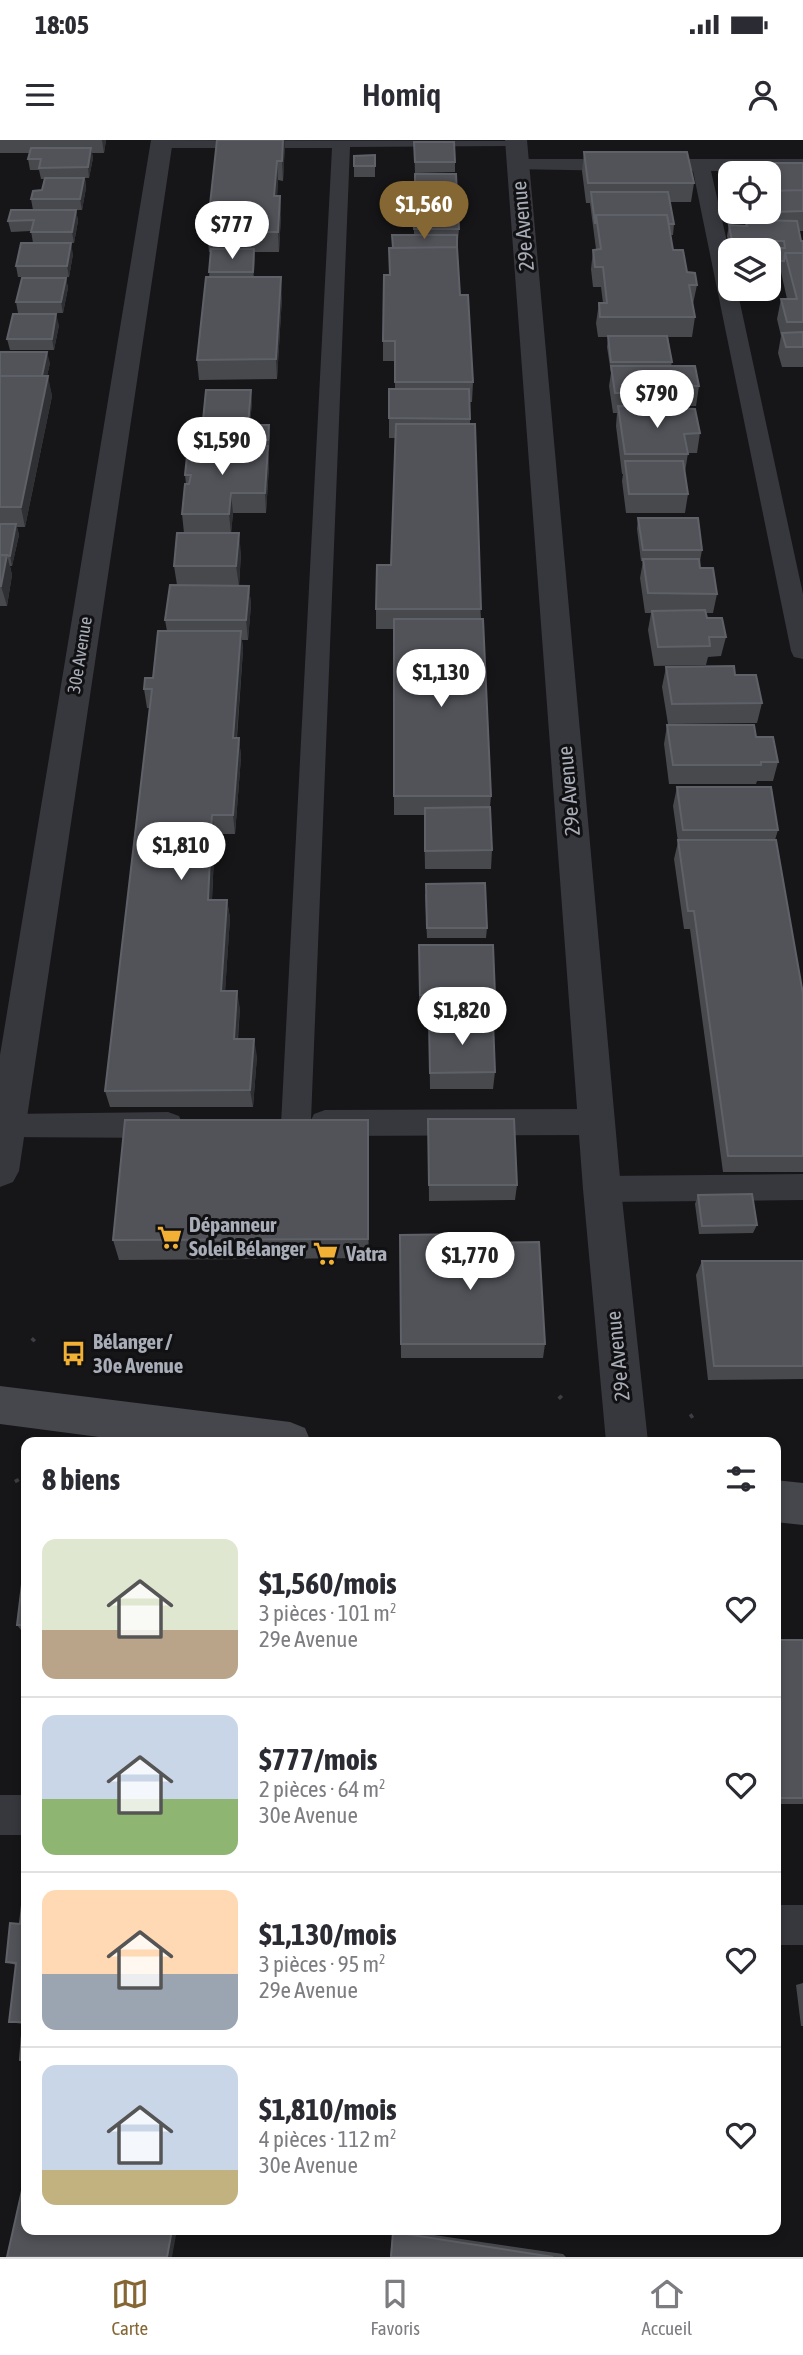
<!DOCTYPE html>
<html lang="fr">
<head>
<meta charset="utf-8">
<style>
	body { margin:0; font-family:"Asap Condensed",sans-serif; background:#f7f7f7; color:#2b2b33; height:100vh; display:flex; flex-direction:column; font-size:26px; white-space:nowrap }
	* { box-sizing:border-box; margin:0 }
	p { font-size:23px; color:#7c7c81 }
	.icon { flex:none; width:38px; height:38px; fill:none; stroke:currentColor; stroke-width:2; stroke-linecap:round; stroke-linejoin:round }
	.map { position:relative; flex:1; overflow:hidden }
	.sheet { position:absolute; left:21px; top:1297px; width:760px; height:798px; display:flex; flex-direction:column; background:#fff; border-radius:14px; box-shadow:0 4px 10px #0003 }
	.sheet>* { flex:none }
	.tools { position:absolute; left:718px; top:21px; display:grid; gap:14px }
	.tools a { display:grid; place-items:center; width:63px; height:63px; border-radius:14px; background:#fff; box-shadow:0 4px 10px #0003; font-size:35px }
	.price { position:absolute; translate:-50% -60px; padding:0 16px; border-radius:24px; background:#fff; color:#222; font-size:23px; line-height:46px; filter:drop-shadow(0 2px 4px #0008) }
	.price::after { content:''; position:absolute; left:50%; top:42px; width:21px; height:16px; margin-left:-10px; background:inherit; clip-path:polygon(0 0,100% 0,50% 100%) }
	.price.current { background:#856733; color:#fff }
	ul { padding:0; list-style:none }
	li { display:flex; align-items:center; gap:21px; height:175px; padding:0 21px }
	li+li { border-top:2px solid #e1e1e2 }
	li span { display:grid; place-items:center; flex:none; width:196px; height:140px; border-radius:14px; color:#555 }
	li>.icon { margin-inline-start:auto }
	span .icon { width:84px; height:84px; fill:#fffc; stroke-width:1 }
	li b { font-size:30px }
	h2 { display:flex; justify-content:space-between; align-items:center; height:84px; padding:0 21px; font-size:30px }
	.status { display:flex; justify-content:space-between; align-items:center; height:49px; padding:0 35px; background:#fff; direction:ltr }
	.status svg { height:19px; fill:currentColor }
	header { display:flex; justify-content:space-between; align-items:center; height:91px; padding:0 21px; background:#fff; font-size:32px; font-weight:600 }
	.tabs { display:flex; justify-content:space-around; align-items:center; height:98px; border-top:2px solid #e1e1e2; background:#fff; font-size:19px; color:#7c7c81 }
	.tabs a { display:grid; justify-items:center; gap:4px }
	.tabs .current { color:#856733 }
	.map>svg:first-child { display:block }
</style>
</head>
<body>
<div class="status"><b>18:05</b><svg viewBox="0 0 49 12"><path d="M0 12V9h3v3zM5 12V6h3v6zM10 12V3h3v9zM15 12V0h3v12zM26 1h20v11H26zM47 4h2v5h-2z"/></svg></div>
<header><svg class="icon" aria-label="menu" viewBox="0 0 24 24"><path d="M4 6h16M4 12h16M4 18h16"/></svg>Homiq<svg class="icon" aria-label="person" viewBox="0 0 24 24"><circle cx="12" cy="8" r="4"/><path d="M4 21q1-7 8-7t8 7"/></svg></header>
<div class="map">
<svg width="803" height="2117" viewBox="0 0 803 2117">
	<rect width="100%" height="100%" fill="#161618"/>
	<g fill="none" stroke-linecap="round" stroke-linejoin="round">
		<path stroke="#3d3f44" stroke-width="4.5" stroke-dasharray="3.5 5" stroke-linecap="butt" d="M32,1201L37,1196
			M559,1256L563,1260
			M690,1277L696,1273
			M16,1339L20,1346"/>
		<path fill="#37383d" fill-rule="evenodd" d="M155,0L525,1L516,6L350,7L311,980L314,974L325,970L597,969L608,973L612,982L608,991L597,995L325,996L314,992L311,985L307,993L296,997L285,993L281,984L332,8H162L156,7Z
			M518,19H625L634,25L625,31L511,29L509,25Z
			M680,19H803V31H711L730,115V149H737L803,454V519L794,517L791,511L693,31L673,29L671,25Z
			M168,972L179,976L183,985L179,994L168,998L0,997V977L7,974Z
			M803,1034V1060L602,1062L591,1058L586,1049L591,1040L602,1036Z
			M0,1655H26V1695H0Z
			M775,1765H803V1805H775Z"/>
		<path fill="#37383d" fill-rule="evenodd" d="M151,0H173L19,1031L13,1042L0,1047V915Z
			M505,0H527L621,1049L648,1302H606L583,1049Z"/>
		<path fill="#45474d" fill-rule="evenodd" d="M0,1246L290,1282L305,1288L311,1302H137L0,1284Z
			M775,1340L803,1343V1385L775,1382Z"/>
	</g>
	<path fill="#47494d" d="M0,0H106L104,13H92L93,18L89,38H85L86,48L82,70H76L78,81L74,103H33L31,91L11,92L8,81L33,70L31,59L42,50L44,39H41L39,30H30L28,19L30,13H0Z
		M217,0H285L283,41L278,40L277,56H280L281,75L279,112H254V137L282,157L277,239L199,240L197,220L209,137L211,112H209L207,92Z
		M414,2L455,22V32L415,33Z
		M584,12L694,43L691,62H670L674,84L673,95H671L673,110L687,132L697,145L693,164L695,177L692,197H668L672,222L671,226L699,246L696,266H668L667,268L700,293L697,313H688L685,332L688,354L685,373H626L622,341L623,334H622L616,286L617,273H613L609,246L611,233L607,207L608,197H598L596,183L599,163H603L601,147H593L591,129L593,110L596,109L590,63H586L582,31Z
		M375,15V37H354V16Z
		M764,23L766,33H762Z
		M803,23V91H799L801,101H803V227H782L778,213L781,196L777,179L781,159H787L781,132H774L770,119L771,112H768V110H730L727,96L729,85L745,86L746,80H769L766,72H768V33Z
		M415,34L457,55L456,65H415Z
		M414,67L459,89L458,100H457L460,155L473,242L472,262H470V284L491,656L490,667L492,710L491,729H425L424,675H394V489H376V469L391,425L395,298H389V278L395,249V221H383V201L392,108L414,95Z
		M73,114L69,137H18L16,126Z
		M66,138L68,148L63,173H18L16,162Z
		M59,185L54,210H10L7,199Z
		M0,212L50,223L47,236L52,256L25,387H17L19,395L12,426H10L12,435L7,466H0Z
		M252,261L250,285H269L270,296L269,311H268L269,326L266,373H233L231,393L241,413L239,446H249L251,465L248,500H242L243,510L237,598H239L241,617L235,694H215L212,760H227L230,778L225,851L240,868L238,899L257,916L253,967H110L105,951L150,568H147L144,549L153,538L167,491L165,480L177,445L174,426L184,393L182,374L186,344L185,335L202,306L201,300Z
		M638,378L702,410L700,421H699L700,428L717,454L713,473H706L707,478L726,497L721,516L708,517L706,525L654,526L648,490L651,473H645L640,438L643,421H641L637,389Z
		M666,527L735,535L762,563L757,583L668,584L662,547Z
		M667,585L756,597L778,622L773,641H757L756,644H669L664,604Z
		M677,647L778,690L775,700L803,854V1032H723L690,789H684L674,719L678,702L673,666Z
		M425,754L487,788L486,798H427Z
		M419,822L495,855L493,873H419Z
		M429,882L495,932L493,949H430Z
		M428,979L517,1045L515,1060L429,1061Z
		M368,980L369,1118L119,1120L113,1100Z
		M698,1055L757,1085L753,1093L699,1094L695,1064Z
		M400,1095L469,1103L545,1204L543,1218H401Z
		M702,1121H803V1239L708,1240L696,1135Z
		M26,1411V1495H25L17,1485Z
		M775,1500H803V1664H775Z
		M20,1784L23,1884L9,1882L16,1825L6,1822Z
		M803,1843V1886H801L796,1845Z
		M393,2090H400L563,2114L566,2117H390Z"/>
	<path fill="#2f3033" d="M102,0H106L104,13Z
		M283,0H285V7L283,41L282,21Z
		M91,8L93,18L89,38L88,27Z
		M277,21L278,40L276,76L274,56Z
		M84,38L86,48L82,70L80,59Z
		M280,56L281,75L279,112L278,92Z
		M76,70L78,81L74,103L72,92Z
		M71,103L73,114L69,137L67,126Z
		M254,109L255,120L253,143V132Z
		M281,137L282,157L277,239L276,219Z
		M66,138L68,148L63,173L61,162Z
		M56,174L59,185L54,210L52,199Z
		M47,212L50,223L44,249L42,238Z
		M48,236L52,256L25,387L21,367Z
		M251,250L252,261L249,296L248,285Z
		M268,306L269,326L266,373L265,353Z
		M231,353L233,373L231,394L229,374Z
		M16,384L19,395L12,426L10,416Z
		M239,393L241,413L239,446L236,426Z
		M7,415L12,435L7,466L1,446Z
		M249,446L251,465L248,500L246,480Z
		M241,491L243,510L235,617L233,598Z
		M239,598L241,617L235,694L233,675Z
		M212,675L215,694L211,778L208,760Z
		M227,760L230,778L224,868L221,851Z
		M237,851L240,868L236,916L234,899Z
		M254,899L257,916L253,967L250,950Z
		M368,980L369,1002V1118L368,1099Z
		M172,2090H177L172,2117H167Z"/>
	<path fill="#525359" stroke="#5f6168" stroke-width="2" d="M217,0H283L282,21H277L274,56H280L278,92H207Z
		M414,2H454L455,22H415Z
		M31,8H91L88,27L39,28L41,19H28Z
		M584,12H687L694,43H588Z
		M375,15V26H354V16Z
		M764,23H803V50L770,51L768,59V33H766Z
		M415,34H456L457,55H415Z
		M45,38H84L80,59H31L33,51L42,50Z
		M803,50V71L775,72L770,51Z
		M591,52H668L674,84H669L667,75H596L595,84Z
		M414,67H458L459,89H414Z
		M11,70H76L72,92H31L34,80L8,81Z
		M596,75H667L673,110H683L687,132L695,133L697,145H689L695,177H600L599,163H607L603,127H595L593,110L601,109Z
		M746,80L797,81L801,101H803V113H785L784,121H776L772,108H785L784,101H732L729,85L747,86Z
		M392,95H457V107L393,108Z
		M21,103H71L67,126H16Z
		M457,107L460,155H468L473,242H395V201H383L384,135H390L389,108Z
		M211,109H254L253,132H209Z
		M785,113H803V182H787L781,159H797Z
		M206,137H281L276,219L197,220Z
		M22,138H66L61,162H16Z
		M13,174H56L52,199H7Z
		M803,192V207H786L782,193Z
		M608,196H667L672,222H611Z
		M0,212H47L42,236H0Z
		M611,226H695L699,246H668L670,253H615Z
		M0,236H48L21,367H0Z
		M389,249H469L470,279L389,278Z
		M206,250H251L248,285H269L268,300H201Z
		M618,266L695,269L700,293L684,294L688,314H625Z
		M396,284H475L481,469H376L377,425H391Z
		M188,306H268L265,353H231L229,374H182L185,344H189L191,335H185Z
		M625,321H683L688,354H629Z
		M638,378H698L702,410H643Z
		M0,384H16L10,416L0,415Z
		M177,393H239L236,426H174Z
		M0,415H7L1,446H0Z
		M643,419H699L700,428H713L717,454L648,453Z
		M170,445L249,446L246,480H165Z
		M705,470L707,478H722L726,497H709L710,506L658,507L652,471Z
		M394,479H483L491,656H394Z
		M158,491H241L233,598H239L233,675H212L208,760H227L221,851H237L234,899H254L250,950L105,951L152,549H144L145,538H153Z
		M734,526L735,535H756L762,563L672,564L666,527Z
		M667,585H754L756,597H773L778,622H761V625H673Z
		M677,647H771L778,690H683Z
		M490,667L492,710L425,711V668Z
		M678,700H776L803,854V1016H728L694,771H688Z
		M485,743L487,788H427L426,744Z
		M419,805H493L495,855H420Z
		M493,881L495,932L430,933L429,882Z
		M428,979H514L517,1045H429Z
		M125,980H368V1099L113,1100Z
		M752,1054L757,1085L702,1086L698,1055Z
		M468,1094L469,1103L539,1102L545,1204H401L400,1095Z
		M702,1121H803V1226H714Z
		M26,1411V1485H17Z
		M775,1500H803V1658H775Z
		M26,1726V1921L20,1920L23,1882H9L16,1823L6,1822L10,1783L20,1784Z
		M25,2037L26,2090H172L167,2117H7Z
		M393,2092L553,2117H391Z"/>
	<defs>
		<symbol id="supermarket-bare" viewBox="-9 -9 18 18"><path d="M-6-5.5h2.5l.6 2H6L4.5 2H-2.5L-4.4-4H-6ZM-1.5 3.2a1.3 1.3 0 1 0 .1 0ZM3 3.2a1.3 1.3 0 1 0 .1 0Z" fill="#f2b134" stroke="#111113" stroke-width="2.5" paint-order="stroke"/></symbol>
		<symbol id="bus-bare" viewBox="-9 -9 18 18"><path d="M-5-6H5V4H4V6H2V4H-2V6H-4V4H-5ZM-3.5-4V0h7V-4ZM-3.5 1.2v1.5H-2V1.2ZM2 1.2v1.5H3.5V1.2Z" fill="#f2b134" stroke="#111113" stroke-width="2.5" paint-order="stroke"/></symbol>
	</defs>
	<g fill-rule="evenodd">
		<use href="#supermarket-bare" x="152" y="1080" width="35" height="35"/>
		<use href="#supermarket-bare" x="308" y="1096" width="35" height="35"/>
		<use href="#bus-bare" x="56" y="1196" width="35" height="35"/>
	</g>
	<g text-anchor="middle" stroke-width="6" stroke-linejoin="round" paint-order="stroke">
		<g font-size="18" fill="#a8adb8" stroke="#111113">
			<text transform="translate(80 515) rotate(-81)" y="6">30e Avenue</text>
		</g>
		<g font-size="21" fill="#a8adb8" stroke="#111113">
			<text transform="translate(523 86) rotate(-95)" y="7">29e Avenue</text>
			<text transform="translate(569 651) rotate(-95)" y="7">29e Avenue</text>
			<text transform="translate(618 1216) rotate(-96)" y="7">29e Avenue</text>
		</g>
		<g font-size="21" font-weight="bold" fill="#a8adb8" stroke="#111113" text-anchor="start">
			<text x="189" y="1092">Dépanneur<tspan x="189" dy="24">Soleil Bélanger</tspan></text>
			<text x="346" y="1121">Vatra</text>
			<text x="93" y="1209">Bélanger /<tspan x="93" dy="24">30e Avenue</tspan></text>
		</g>
	</g>
</svg>
<div class="tools">
<a><svg class="icon" aria-label="locate" viewBox="0 0 24 24"><circle cx="12" cy="12" r="6"/><path d="M12 2v4M12 18v4M2 12h4M18 12h4"/></svg></a>
<a><svg class="icon" aria-label="layers" viewBox="0 0 24 24"><path d="M12 4l9 5-9 5-9-5zM3 14l9 5 9-5"/></svg></a>
</div>
<b class="price current" style="left:424px;top:101px">$1,560</b>
<b class="price" style="left:232px;top:121px">$777</b>
<b class="price" style="left:657px;top:290px">$790</b>
<b class="price" style="left:222px;top:337px">$1,590</b>
<b class="price" style="left:441px;top:569px">$1,130</b>
<b class="price" style="left:181px;top:742px">$1,810</b>
<b class="price" style="left:462px;top:907px">$1,820</b>
<b class="price" style="left:470px;top:1152px">$1,770</b>
<section class="sheet">
<h2>8 biens<svg class="icon" aria-label="filters" viewBox="0 0 24 24"><path d="M4 7h16M4 17h16"/><circle cx="9" cy="7" r="2"/><circle cx="15" cy="17" r="2"/></svg></h2>
<ul>
<li><span style="background:linear-gradient(#dfe7d0 65%,#b9a48a 0)"><svg class="icon" aria-label="home" viewBox="0 0 24 24"><path d="M3 11l9-7 9 7M6 9v11h12V9"/></svg></span><div><b>$1,560/mois</b><p>3 pièces · 101 m²</p><p>29e Avenue</p></div><svg class="icon" aria-label="heart" viewBox="0 0 24 24"><path d="M12 20l-8-8c-3-5 5-10 8-4 3-6 11-1 8 4z"/></svg></li>
<li><span style="background:linear-gradient(#c9d6e8 60%,#8fb573 0)"><svg class="icon" aria-label="home" viewBox="0 0 24 24"><path d="M3 11l9-7 9 7M6 9v11h12V9"/></svg></span><div><b>$777/mois</b><p>2 pièces · 64 m²</p><p>30e Avenue</p></div><svg class="icon" aria-label="heart" viewBox="0 0 24 24"><path d="M12 20l-8-8c-3-5 5-10 8-4 3-6 11-1 8 4z"/></svg></li>
<li><span style="background:linear-gradient(#ffd9b3 60%,#9aa5b1 0)"><svg class="icon" aria-label="home" viewBox="0 0 24 24"><path d="M3 11l9-7 9 7M6 9v11h12V9"/></svg></span><div><b>$1,130/mois</b><p>3 pièces · 95 m²</p><p>29e Avenue</p></div><svg class="icon" aria-label="heart" viewBox="0 0 24 24"><path d="M12 20l-8-8c-3-5 5-10 8-4 3-6 11-1 8 4z"/></svg></li>
<li><span style="background:linear-gradient(#c9d6e8 75%,#c2b280 0)"><svg class="icon" aria-label="home" viewBox="0 0 24 24"><path d="M3 11l9-7 9 7M6 9v11h12V9"/></svg></span><div><b>$1,810/mois</b><p>4 pièces · 112 m²</p><p>30e Avenue</p></div><svg class="icon" aria-label="heart" viewBox="0 0 24 24"><path d="M12 20l-8-8c-3-5 5-10 8-4 3-6 11-1 8 4z"/></svg></li>
</ul>
</section>
</div>
<nav class="tabs">
<a class="current"><svg class="icon" aria-label="map" viewBox="0 0 24 24"><path d="M3 6l6-2 6 2 6-2v14l-6 2-6-2-6 2zM9 4v14M15 6v14"/></svg>Carte</a>
<a><svg class="icon" aria-label="saved" viewBox="0 0 24 24"><path d="M7 4h10v16l-5-4-5 4z"/></svg>Favoris</a>
<a><svg class="icon" aria-label="home" viewBox="0 0 24 24"><path d="M3 11l9-7 9 7M6 9v11h12V9"/></svg>Accueil</a>
</nav>
</body>
</html>
